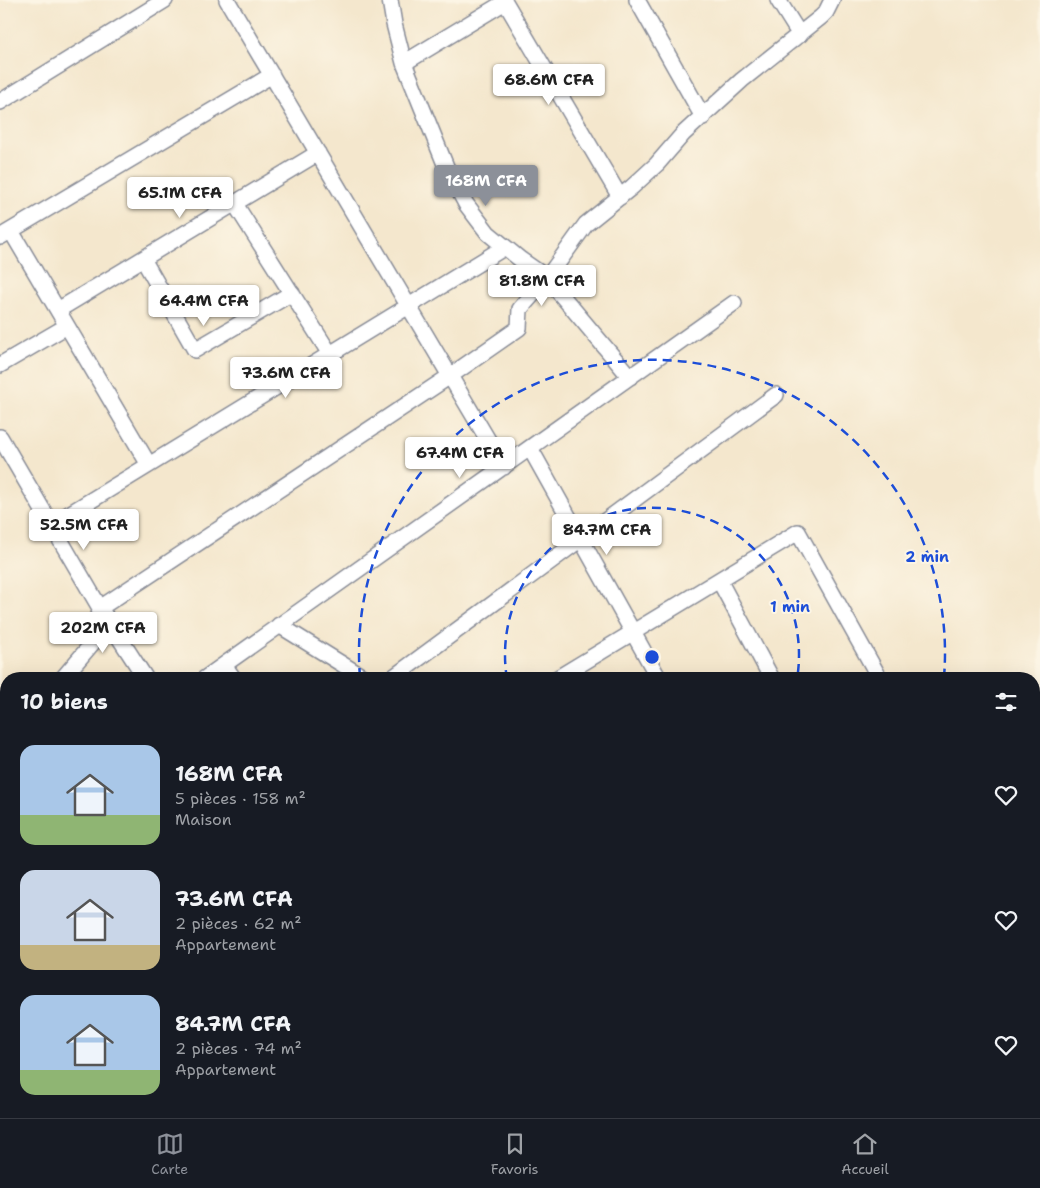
<!DOCTYPE html>
<html lang="fr">
<head>
<meta charset="utf-8">
<style>
	body { margin:0; font-family:"Shantell Sans",sans-serif; background:#20242c; color:#f1f3f6; height:100vh; display:flex; flex-direction:column; font-size:19px; white-space:nowrap }
	* { box-sizing:border-box; margin:0 }
	p { font-size:16px; color:#9ea1a6 }
	.icon { flex:none; width:28px; height:28px; fill:none; stroke:currentColor; stroke-width:2; stroke-linecap:round; stroke-linejoin:round }
	.map { position:relative; flex:1; overflow:hidden }
	.details { position:absolute; left:0px; top:672px; width:1040px; height:446px; display:flex; flex-direction:column; background:#171b24; border-radius:20px 20px 0 0; box-shadow:0 5px 20px #0002 }
	.details>* { flex:none }
	.price { position:absolute; translate:-50% -42px; padding:0 11px; border-radius:5px; background:#fff; color:#222; font-size:16px; line-height:32px; filter:drop-shadow(0 1px 2px #0008) }
	.price::after { content:''; position:absolute; left:50%; top:30px; width:15px; height:11px; margin-left:-8px; background:inherit; clip-path:polygon(0 0,100% 0,50% 100%) }
	.price.active { background:#8c9099; color:#fff }
	ul { padding:0; list-style:none }
	li { display:flex; align-items:center; gap:15px; height:125px; padding:0 20px }
	li span { display:grid; place-items:center; flex:none; width:140px; height:100px; border-radius:15px; color:#555 }
	li>.icon { margin-inline-start:auto }
	span .icon { width:60px; height:60px; fill:#fffc; stroke-width:1 }
	li b { font-size:21px }
	h2 { display:flex; justify-content:space-between; align-items:center; height:60px; padding:0 20px; font-size:21px }
	.tab-bar { display:flex; justify-content:space-around; align-items:center; height:70px; border-top:1px solid #363941; background:#171b24; font-size:14px; color:#9ea1a6 }
	.tab-bar a { display:grid; justify-items:center; gap:2px }
	.tab-bar .active { color:#8c9099 }
	.map>svg:first-child { display:block }
</style>
</head>
<body>
<div class="map">
<svg width="1040" height="1118" viewBox="0 0 1040 1118">
	<rect width="100%" height="100%" fill="#fcf5e5"/>
	<filter id="ink" filterUnits="userSpaceOnUse"><feTurbulence type="fractalNoise" baseFrequency=".02" numOctaves="2"/><feDisplacementMap in="SourceGraphic" scale="10" xChannelSelector="R" yChannelSelector="G"/><feConvolveMatrix kernelMatrix="1 2 1 2 8 2 1 2 1" color-interpolation-filters="sRGB"/></filter>
	<filter id="wash" filterUnits="userSpaceOnUse"><feTurbulence type="fractalNoise" baseFrequency=".0096" numOctaves="4" result="noise"/><feDisplacementMap in="SourceGraphic" scale="20" xChannelSelector="R" yChannelSelector="G"/><feGaussianBlur stdDeviation="1.12" result="paint"/><feColorMatrix in="noise" values="0 0 0 0 0 0 0 0 0 0 0 0 0 0 0 0 0 1.4 0 .05"/><feComposite in="paint" operator="in"/></filter>
	<g filter="url(#wash)">
		<rect width="100%" height="100%" fill="#f4e7cd"/>
		<g fill="none" stroke-linecap="round" stroke-linejoin="round">
			<path stroke="#54b7d2" stroke-width="4" d="M1034,1053L1040,1046
				M754,1112V1118
				M964,1118L971,1112"/>
		</g>
	</g>
	<g filter="url(#ink)">
		<g fill="none" stroke-linecap="round" stroke-linejoin="round">
			<defs>
				<path id="minor" d="M227,0L504,467
					M390,0L394,24L404,63L447,169L466,204L488,233L521,260L547,278L630,377
					M504,0L620,197
					M637,0L703,117
					M778,0L800,35
					M404,63L505,2
					M0,102L165,0
					M235,204L330,354
					M11,231L149,465
					M0,237L272,75
					M143,259L195,350L292,293
					M58,310L318,153
					M0,365L67,326
					M0,437L100,608L146,679
					M530,448L659,679
					M51,525L505,247
					M719,580L772,679
					M279,625L366,679
					M224,665L234,679
					M62,679L96,639L100,608L450,376L519,328L520,309L547,278L586,224L632,187L657,164L683,134L742,80L821,17L826,12L832,0
					M204,679L734,303
					M391,679L776,395
					M556,679L798,532L880,679
					M0,730L6,725
					M1034,781L1040,770
					M546,1112L549,1118
					M356,1118L365,1112
					M604,1118L613,1112"/>
			</defs>
			<use href="#minor" stroke="#888b96" stroke-width="18"/>
			<use href="#minor" stroke="#fff" stroke-width="15"/>
		</g>
	</g>
	<g fill="none" stroke="#1d4ed8" stroke-width="2.5" stroke-dasharray="9 6">
		<path d="M507 679A147 147 0 1 1 797 679"/>
		<path d="M360 677A293 293 0 1 1 944 677"/>
	</g>
	<circle cx="652" cy="657" r="8" fill="#1d4ed8" stroke="#fcf5e5" stroke-width="2.5"/>
	<g font-size="15" text-anchor="middle" font-weight="bold" fill="#1d4ed8" stroke="#fcf5e5" stroke-width="4" stroke-linejoin="round" paint-order="stroke">
		<text x="927" y="562">2 min</text>
		<text x="790" y="612">1 min</text>
	</g>
</svg>
<b class="price" style="left:549px;top:106px">68.6M CFA</b>
<b class="price active" style="left:486px;top:207px">168M CFA</b>
<b class="price" style="left:180px;top:219px">65.1M CFA</b>
<b class="price" style="left:542px;top:307px">81.8M CFA</b>
<b class="price" style="left:204px;top:327px">64.4M CFA</b>
<b class="price" style="left:286px;top:399px">73.6M CFA</b>
<b class="price" style="left:460px;top:479px">67.4M CFA</b>
<b class="price" style="left:84px;top:551px">52.5M CFA</b>
<b class="price" style="left:607px;top:556px">84.7M CFA</b>
<b class="price" style="left:103px;top:654px">202M CFA</b>
<section class="details">
<h2>10 biens<svg class="icon" aria-label="filters" viewBox="0 0 24 24"><path d="M4 7h16M4 17h16"/><circle cx="9" cy="7" r="2"/><circle cx="15" cy="17" r="2"/></svg></h2>
<ul>
<li><span style="background:linear-gradient(#a9c7e8 70%,#8fb573 0)"><svg class="icon" aria-label="home" viewBox="0 0 24 24"><path d="M3 11l9-7 9 7M6 9v11h12V9"/></svg></span><div><b>168M CFA</b><p>5 pièces · 158 m²</p><p>Maison</p></div><svg class="icon" aria-label="heart" viewBox="0 0 24 24"><path d="M12 20l-8-8c-3-5 5-10 8-4 3-6 11-1 8 4z"/></svg></li>
<li><span style="background:linear-gradient(#c9d6e8 75%,#c2b280 0)"><svg class="icon" aria-label="home" viewBox="0 0 24 24"><path d="M3 11l9-7 9 7M6 9v11h12V9"/></svg></span><div><b>73.6M CFA</b><p>2 pièces · 62 m²</p><p>Appartement</p></div><svg class="icon" aria-label="heart" viewBox="0 0 24 24"><path d="M12 20l-8-8c-3-5 5-10 8-4 3-6 11-1 8 4z"/></svg></li>
<li><span style="background:linear-gradient(#a9c7e8 75%,#8fb573 0)"><svg class="icon" aria-label="home" viewBox="0 0 24 24"><path d="M3 11l9-7 9 7M6 9v11h12V9"/></svg></span><div><b>84.7M CFA</b><p>2 pièces · 74 m²</p><p>Appartement</p></div><svg class="icon" aria-label="heart" viewBox="0 0 24 24"><path d="M12 20l-8-8c-3-5 5-10 8-4 3-6 11-1 8 4z"/></svg></li>
</ul>
</section>
</div>
<nav class="tab-bar">
<a class="active"><svg class="icon" aria-label="map" viewBox="0 0 24 24"><path d="M3 6l6-2 6 2 6-2v14l-6 2-6-2-6 2zM9 4v14M15 6v14"/></svg>Carte</a>
<a><svg class="icon" aria-label="saved" viewBox="0 0 24 24"><path d="M7 4h10v16l-5-4-5 4z"/></svg>Favoris</a>
<a><svg class="icon" aria-label="home" viewBox="0 0 24 24"><path d="M3 11l9-7 9 7M6 9v11h12V9"/></svg>Accueil</a>
</nav>
</body>
</html>
